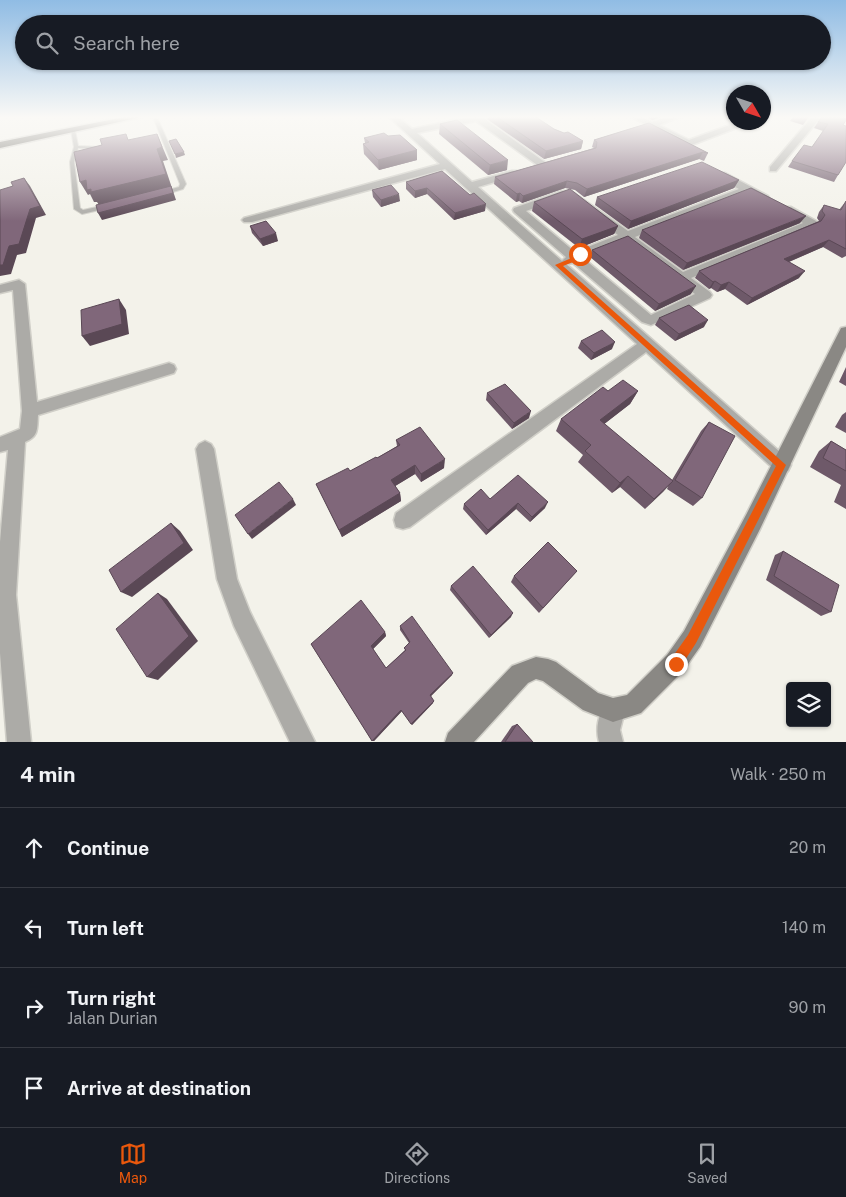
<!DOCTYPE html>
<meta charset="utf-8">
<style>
body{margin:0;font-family:"Public Sans",sans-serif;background:#20242c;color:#f1f3f6}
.controls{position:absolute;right:15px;bottom:15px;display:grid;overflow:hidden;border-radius:5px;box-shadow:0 1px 4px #0004}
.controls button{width:45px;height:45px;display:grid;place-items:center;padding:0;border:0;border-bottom:1px solid #363941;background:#171b24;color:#f1f3f6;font:25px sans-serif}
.compass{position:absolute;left:726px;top:85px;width:45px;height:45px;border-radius:50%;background:#171b24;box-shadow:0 1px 4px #0004;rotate:129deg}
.stop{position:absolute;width:15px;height:15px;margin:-11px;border:4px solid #ea580c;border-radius:50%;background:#fff}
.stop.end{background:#ea580c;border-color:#fff;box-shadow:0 1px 5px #0008}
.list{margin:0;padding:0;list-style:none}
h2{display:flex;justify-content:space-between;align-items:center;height:65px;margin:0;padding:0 20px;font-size:21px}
h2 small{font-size:16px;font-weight:400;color:#9ea1a6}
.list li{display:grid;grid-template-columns:32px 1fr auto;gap:15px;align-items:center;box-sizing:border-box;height:80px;padding:0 20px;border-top:1px solid #363941}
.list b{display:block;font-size:19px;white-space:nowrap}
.list p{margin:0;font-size:16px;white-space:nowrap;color:#9ea1a6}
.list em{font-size:16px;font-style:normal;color:#9ea1a6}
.icon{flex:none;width:28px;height:28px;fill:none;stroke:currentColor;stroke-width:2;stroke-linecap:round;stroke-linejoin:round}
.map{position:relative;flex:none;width:846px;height:742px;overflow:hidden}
.search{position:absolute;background:#171b24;box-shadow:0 1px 4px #0004;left:15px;right:15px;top:15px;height:55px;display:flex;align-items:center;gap:12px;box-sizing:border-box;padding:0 18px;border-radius:28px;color:#9ea1a6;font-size:19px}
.sheet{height:385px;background:#171b24}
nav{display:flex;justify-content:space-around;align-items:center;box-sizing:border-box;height:70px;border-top:1px solid #363941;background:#171b24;font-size:14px;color:#9ea1a6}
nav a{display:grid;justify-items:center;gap:2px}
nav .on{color:#ea580c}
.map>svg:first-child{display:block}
</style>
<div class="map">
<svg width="846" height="742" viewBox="0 0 846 742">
<rect width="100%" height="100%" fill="#f3f2ea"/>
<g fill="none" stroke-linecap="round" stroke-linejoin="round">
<defs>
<g id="lane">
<polygon points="153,117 157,117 186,184 183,189 163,195 160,193 161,192 179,187 180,184"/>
<polygon points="73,129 75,130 78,146 100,147 102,148 100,149 78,148 74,162 80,208 83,210 106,205 108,206 108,208 82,214 74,209 70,162 74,147 71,130"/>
</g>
<g id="street">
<path d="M389 117H398L412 129 469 117H482L546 163V167H540L476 121 417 133 472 182 512 171H518V175L478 187 562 261 566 257 514 212 513 210 514 208 562 191H571L628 231 739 189 717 177V173H725L768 196 769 198 764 201 747 193 635 237 683 272 803 223 783 211 782 209 783 207H791L816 221 818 223 816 225 691 278 710 292 712 295 710 298 651 325 642 322 573 263 566 264 788 459 791 465 788 471 782 473 776 471 646 352 410 527 403 529 396 527 394 520 396 513 637 344 445 169 252 222H244L242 220 244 218 440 164ZM567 196H568L618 235 575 252 526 211ZM625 241 695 294 651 315 583 258Z"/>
<polygon points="631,117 642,117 652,122 667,117 680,117 659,125 689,140 738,122 752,122 689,146"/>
<polygon points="812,117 821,117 776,171 770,171 770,167"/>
<path d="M19 280 25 284 37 402 169 363 174 365 176 369 174 373 38 415C37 429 39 436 25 442L16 595 31 742H7L0 653V542L8 450 0 452V437L20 429 22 411 13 290 0 293V285Z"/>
<polygon points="205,441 211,444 214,449 237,579 250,612 315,742 290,742 234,626 217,579 196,449 199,444"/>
<path d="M613 698 621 702 625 710 620 730 623 742H599C595 727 599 716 605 702Z"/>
</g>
<polygon id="secondary" points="846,327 846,347 760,529 700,647 683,671 641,713 613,722 583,710 543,681 536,679 528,683 474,742 445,742 448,733 512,666 536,657 548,659 556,662 598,693 613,698 627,695 667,655 684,631 746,515 839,332 841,328"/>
<polygon id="highway" points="124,117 142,117 0,148 0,142"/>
</defs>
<!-- lane casing -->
<use href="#lane" stroke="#d0cfc8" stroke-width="2"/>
<!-- street casing -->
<use href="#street" stroke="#d0cfc8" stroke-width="3"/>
<!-- secondary casing -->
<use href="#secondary" stroke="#d0cfc8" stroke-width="3"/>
<!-- highway casing -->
<use href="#highway" stroke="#d0cfc8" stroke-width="3"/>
<!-- lane -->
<use href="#lane" fill="#acaba7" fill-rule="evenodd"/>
<!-- street -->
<use href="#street" fill="#acaba7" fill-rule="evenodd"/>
<!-- secondary -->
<use href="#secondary" fill="#8a8884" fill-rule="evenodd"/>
<!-- highway -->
<use href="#highway" fill="#5e5b55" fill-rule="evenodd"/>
</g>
<!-- wall -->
<g fill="#6e5969">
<polygon points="488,117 519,117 554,129 583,141 581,149 544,159 487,119"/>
<polygon points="647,117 662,117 652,120"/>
<polygon points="793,117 809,117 803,125 790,121"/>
<polygon points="818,122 843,125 838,175 834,182 788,167 792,161 812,147 823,131 814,128"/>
<polygon points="649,123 708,153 704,161 699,159 584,197 575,190 565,188 522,203 519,201 516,202 494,184 495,177 594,148 592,147 594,140"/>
<polygon points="440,124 507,170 488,175 439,134"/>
<polygon points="388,136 417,150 417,160 379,170 364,154 363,144 365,143 364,138"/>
<polygon points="442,171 485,211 454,220 427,194 415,198 406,189 406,182"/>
<polygon points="739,180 734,188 628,229 595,205 597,197"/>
<polygon points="372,190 400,201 381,207 373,197"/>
<polygon points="846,201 846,256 842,258 823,247 789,262 799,278 747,305 725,289 717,292 711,288 709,289 695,278 699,271 819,221 817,218 819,212 824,205 839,210"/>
<polygon points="534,202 618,226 614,234 579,248 532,211"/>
<polygon points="800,223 683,270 639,238 642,230"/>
<polygon points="250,226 278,241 263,246 252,233"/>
<polygon points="592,250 691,294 655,311 590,257"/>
<polygon points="659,318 704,327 675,341 655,325"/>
<polygon points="581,341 612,349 591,360 578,348"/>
<polygon points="846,367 846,386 839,382"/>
<polygon points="608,391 638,391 630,404 604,424 672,480 701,431 709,422 702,498 693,506 667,489 669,484 645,509 620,487 612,493 578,462 583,455 556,431 561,419"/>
<polygon points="487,393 529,418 512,429 486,400"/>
<polygon points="846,412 846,433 835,427 842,415"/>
<polygon points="396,440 444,468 421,482 415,474 395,486 400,493 401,501 342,537 316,484 350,471 377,458 397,446"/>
<polygon points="831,441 846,450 846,509 834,502 841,485 810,467 819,451"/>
<polygon points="490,499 545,508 530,522 516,509 486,535 463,509 464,504"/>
<polygon points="783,551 831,612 821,616 766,580 775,555"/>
<polygon points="577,571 539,613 511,582 514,576"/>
<polygon points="451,586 511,617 489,638 450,590"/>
<polygon points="400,626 452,675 431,696 433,703 412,725 402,711 374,741 372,741 311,644 385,632 386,636 373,649 386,668 405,650 404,648 409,643 400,630"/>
<polygon points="517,724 533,742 501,742 512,726"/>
</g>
<!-- shaded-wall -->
<g fill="#5a4855">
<polygon points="653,117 662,117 652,120"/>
<polygon points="157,134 168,160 163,161 176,200 102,220 98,213 99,205 97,202 94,202 90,194 88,195 80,182 157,149"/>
<polygon points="583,141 581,149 544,159 546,151"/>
<polygon points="417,150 417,160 379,170 378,160"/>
<polygon points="184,152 185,155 176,158 175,154"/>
<polygon points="703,152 699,159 584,197 587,189"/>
<polygon points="508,160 507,170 488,175 490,165"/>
<polygon points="24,178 30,186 46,215 36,218 26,253 17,255 11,274 0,276 0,265 9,246"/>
<polygon points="739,180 734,188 628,229 631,221"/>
<polygon points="567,181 565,188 522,203 523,196"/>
<polygon points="427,188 427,194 415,198 415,191"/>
<polygon points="520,193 519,201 516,202 517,194"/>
<polygon points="399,194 400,201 381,207 381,200"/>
<polygon points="486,204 485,211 454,220 455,213"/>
<polygon points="806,216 800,223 683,270 687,263"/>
<polygon points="618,226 614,234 579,248 582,239"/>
<polygon points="276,233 278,241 263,246 260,239"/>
<polygon points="829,240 823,247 779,266 784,259"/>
<polygon points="805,271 799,278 747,305 752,298"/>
<polygon points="715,281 711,288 709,289 713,282"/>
<polygon points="729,282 725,289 717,292 721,285"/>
<polygon points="696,286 691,294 655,311 659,304"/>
<polygon points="119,299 126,310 129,334 90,346 82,336"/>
<polygon points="708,320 704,327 675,341 679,334"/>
<polygon points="615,342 612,349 591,360 594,353"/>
<polygon points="638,391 630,404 594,432 600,420"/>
<polygon points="531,411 529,418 512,429 514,423"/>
<polygon points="445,459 444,468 421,482 421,474"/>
<polygon points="415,465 415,474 392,488 391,480"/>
<polygon points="628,476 620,487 612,493 620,483"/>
<polygon points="673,481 663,492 645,509 654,499"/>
<polygon points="400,493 401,501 342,537 339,530"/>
<polygon points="293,499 296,505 252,539 248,534"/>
<polygon points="548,502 545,508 530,522 532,517"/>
<polygon points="518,503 516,509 486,535 488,530"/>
<polygon points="171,523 180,531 193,550 132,597 121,592"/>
<polygon points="158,593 167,599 198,641 158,680 147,677"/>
<polygon points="513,613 511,617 489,638 491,635"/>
<polygon points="385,632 386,636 372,650 371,646"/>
<polygon points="453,673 452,675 430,697 430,695"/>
<polygon points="434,701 433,703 412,725 411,724"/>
<polygon points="401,710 402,711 374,741 372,741"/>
</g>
<!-- building -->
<g fill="#80677a" stroke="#5a4855">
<polygon points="497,117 536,117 554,129 564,133 568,132 583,141 546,151"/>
<polygon points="822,117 846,118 846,120 843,125 846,126 846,162 838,175 792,161 804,145 812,147 828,124 818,122"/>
<polygon points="457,120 508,160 490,165 440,124"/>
<polygon points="649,123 708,153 703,152 587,189 577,183 567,181 523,196 520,193 517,194 495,177 596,148 597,142 594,140"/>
<polygon points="384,133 388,136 400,135 417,150 378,160 363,144 369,142 364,138"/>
<polygon points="126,134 128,140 157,134 162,147 157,149 166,174 91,192 91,189 87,190 86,180 80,182 74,152 102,145 100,139"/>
<polygon points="176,139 184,152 175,154 169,141"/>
<polygon points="702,162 739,180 631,221 597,197"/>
<polygon points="442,171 470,195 474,193 486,204 455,213 427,188 415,191 406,182"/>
<polygon points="24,178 40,206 30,209 19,244 9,246 3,265 0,265 0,190 13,186 11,182"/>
<polygon points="391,185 399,194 381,200 372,190"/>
<polygon points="171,186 173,193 98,213 96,205"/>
<polygon points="751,188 806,216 687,263 642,230"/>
<polygon points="570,189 618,226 582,239 534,202"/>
<polygon points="846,201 846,249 829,240 784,259 805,271 752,298 729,282 721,285 715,281 713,282 699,271 821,221 825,215 822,211 824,205 841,210"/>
<polygon points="266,221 276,233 260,239 250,226"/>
<polygon points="628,236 696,286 659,304 592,250"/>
<polygon points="119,299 122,324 82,336 81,310"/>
<polygon points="689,305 708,320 679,334 659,318"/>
<polygon points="602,330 615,342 594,353 581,341"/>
<polygon points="623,380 638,391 600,420 673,481 654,499 628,476 620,483 585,451 591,445 561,419 603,387 608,391"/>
<polygon points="505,384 531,411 514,423 487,393"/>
<polygon points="709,422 735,436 702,498 675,480"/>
<polygon points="420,427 445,459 421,474 415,465 391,480 400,493 339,530 316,484 348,468 350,471 376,457 377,458 400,445 396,440"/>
<polygon points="831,441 846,450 846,471 823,458"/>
<polygon points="518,475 548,502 532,517 518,503 488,530 464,504 481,489 490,499"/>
<polygon points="279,482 293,499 248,534 235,515"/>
<polygon points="171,523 184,543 121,592 109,570"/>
<polygon points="548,542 577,571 543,608 514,576"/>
<polygon points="783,551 839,585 831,612 774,576"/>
<polygon points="473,566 513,613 491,635 451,586"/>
<polygon points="158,593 189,636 147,677 116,629"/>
<polygon points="361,600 385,632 371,646 386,668 406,650 404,648 410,642 400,626 412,616 453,673 430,695 434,701 411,724 401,710 372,741 311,644"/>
<polygon points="517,724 533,742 505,742"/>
</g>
<!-- sky -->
<linearGradient id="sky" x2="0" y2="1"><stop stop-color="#90bce4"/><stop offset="0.53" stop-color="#faf9f6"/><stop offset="1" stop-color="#faf9f6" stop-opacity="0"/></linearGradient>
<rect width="846" height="221" fill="url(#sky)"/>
<!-- route -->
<polygon fill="#ea580c" points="578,252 583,254 578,260 563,266 786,465 696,643 680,668 676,670 671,668 669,664 671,659 688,635 776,466 555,265 574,257"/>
</svg>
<div class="controls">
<button><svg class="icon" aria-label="layers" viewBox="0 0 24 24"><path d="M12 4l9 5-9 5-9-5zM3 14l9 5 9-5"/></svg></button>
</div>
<svg class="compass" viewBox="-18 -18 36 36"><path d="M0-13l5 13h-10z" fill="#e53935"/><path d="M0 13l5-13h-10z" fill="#9ea1a6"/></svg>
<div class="stop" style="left:580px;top:254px"></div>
<div class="stop end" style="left:676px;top:664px"></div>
<div class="search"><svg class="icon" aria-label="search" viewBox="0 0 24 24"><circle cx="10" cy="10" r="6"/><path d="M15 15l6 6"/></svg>Search here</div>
</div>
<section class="sheet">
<h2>4 min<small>Walk · 250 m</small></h2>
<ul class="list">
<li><svg class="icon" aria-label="ahead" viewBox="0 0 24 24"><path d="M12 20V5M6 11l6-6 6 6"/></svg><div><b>Continue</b></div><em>20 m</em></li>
<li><svg class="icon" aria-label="left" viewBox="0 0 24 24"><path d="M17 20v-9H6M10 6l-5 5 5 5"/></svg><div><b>Turn left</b></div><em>140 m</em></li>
<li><svg class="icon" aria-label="right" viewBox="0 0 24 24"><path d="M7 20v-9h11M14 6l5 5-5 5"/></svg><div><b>Turn right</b><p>Jalan Durian</p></div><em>90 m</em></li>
<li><svg class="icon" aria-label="arrive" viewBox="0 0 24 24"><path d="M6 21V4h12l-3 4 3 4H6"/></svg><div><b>Arrive at destination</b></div></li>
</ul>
</section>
<nav>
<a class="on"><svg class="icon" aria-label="map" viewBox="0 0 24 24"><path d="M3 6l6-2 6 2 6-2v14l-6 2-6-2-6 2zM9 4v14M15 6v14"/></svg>Map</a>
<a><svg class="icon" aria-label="directions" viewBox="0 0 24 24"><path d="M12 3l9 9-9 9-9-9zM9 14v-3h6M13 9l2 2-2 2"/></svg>Directions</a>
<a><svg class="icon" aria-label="saved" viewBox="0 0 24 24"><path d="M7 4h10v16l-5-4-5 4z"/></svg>Saved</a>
</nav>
